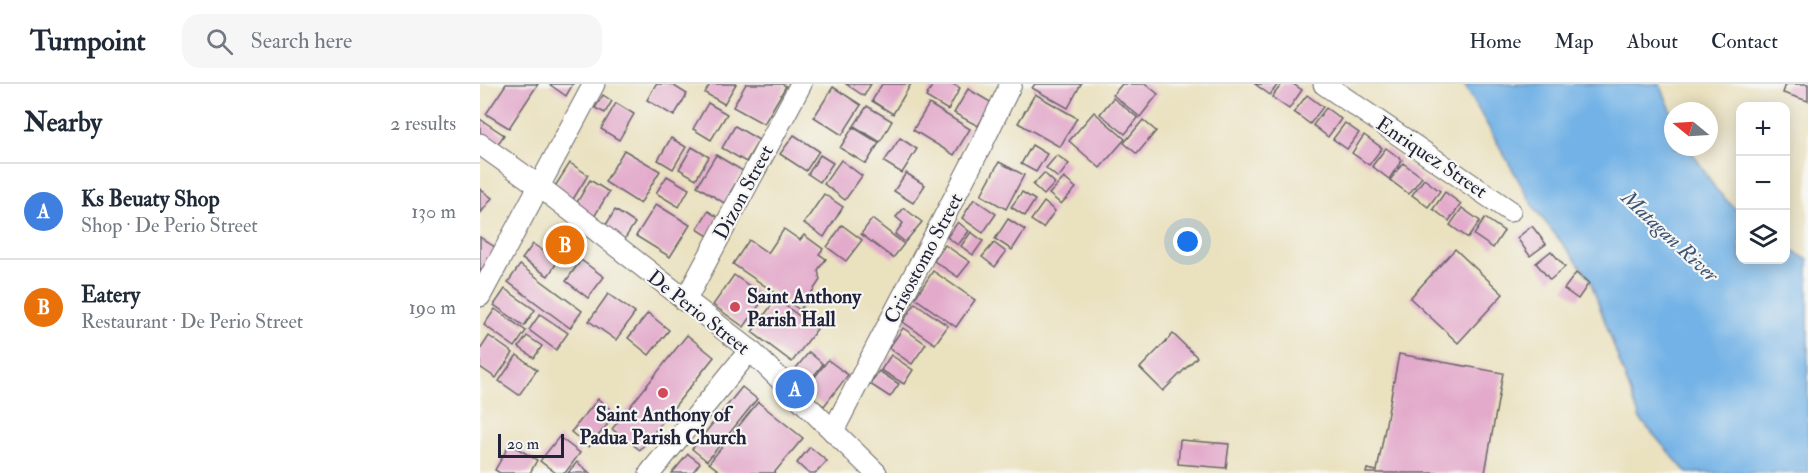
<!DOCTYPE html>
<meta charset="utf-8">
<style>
body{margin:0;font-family:"IM FELL Double Pica",serif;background:#f6f6f7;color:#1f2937}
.controls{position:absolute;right:18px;top:18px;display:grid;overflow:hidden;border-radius:12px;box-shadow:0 3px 15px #0003}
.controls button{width:54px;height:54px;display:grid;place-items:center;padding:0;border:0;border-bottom:2px solid #e0e1e3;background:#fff;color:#1f2937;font:30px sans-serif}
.compass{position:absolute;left:1184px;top:18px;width:54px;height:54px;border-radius:50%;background:#fff;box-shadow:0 3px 15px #0003;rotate:288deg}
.scale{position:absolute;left:18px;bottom:15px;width:66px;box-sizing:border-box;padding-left:6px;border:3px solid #22223b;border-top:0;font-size:16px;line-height:21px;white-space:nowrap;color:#22223b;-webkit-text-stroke:4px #f6f6f2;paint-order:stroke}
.you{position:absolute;left:708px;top:158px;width:21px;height:21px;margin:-15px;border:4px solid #fff;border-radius:50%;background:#1a73e8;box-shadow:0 0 0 9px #1a73e833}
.badge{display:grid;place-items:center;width:39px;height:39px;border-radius:50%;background:#d1495b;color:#fff;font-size:20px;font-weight:700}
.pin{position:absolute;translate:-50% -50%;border:3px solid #fff;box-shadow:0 2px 6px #0006}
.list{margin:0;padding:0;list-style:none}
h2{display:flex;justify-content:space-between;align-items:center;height:78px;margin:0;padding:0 24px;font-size:26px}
h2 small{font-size:20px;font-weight:400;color:#747a83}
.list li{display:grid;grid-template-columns:39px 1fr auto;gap:18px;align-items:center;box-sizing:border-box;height:96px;padding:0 24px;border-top:2px solid #e0e1e3}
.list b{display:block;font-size:22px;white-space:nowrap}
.list p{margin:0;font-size:20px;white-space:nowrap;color:#747a83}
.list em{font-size:20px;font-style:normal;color:#747a83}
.icon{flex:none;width:33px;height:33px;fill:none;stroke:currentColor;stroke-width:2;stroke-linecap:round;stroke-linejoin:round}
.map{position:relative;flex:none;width:1328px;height:389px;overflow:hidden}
header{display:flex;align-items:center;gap:36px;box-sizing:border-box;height:84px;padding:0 30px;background:#fff;border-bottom:2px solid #e0e1e3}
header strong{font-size:28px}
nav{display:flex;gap:33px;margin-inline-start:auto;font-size:21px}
.search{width:420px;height:54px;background:#f6f6f7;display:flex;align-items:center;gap:15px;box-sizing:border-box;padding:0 21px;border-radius:18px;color:#747a83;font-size:22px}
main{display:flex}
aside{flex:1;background:#fff}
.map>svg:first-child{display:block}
</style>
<header>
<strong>Turnpoint</strong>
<div class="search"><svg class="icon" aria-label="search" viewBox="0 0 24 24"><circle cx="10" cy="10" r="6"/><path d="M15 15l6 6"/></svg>Search here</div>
<nav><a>Home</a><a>Map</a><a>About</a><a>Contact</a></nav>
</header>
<main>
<aside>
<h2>Nearby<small>2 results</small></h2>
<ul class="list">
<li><span class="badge" style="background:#3f7fe0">A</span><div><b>Ks Beuaty Shop</b><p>Shop · De Perio Street</p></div><em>130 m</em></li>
<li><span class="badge" style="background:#e8710a">B</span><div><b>Eatery</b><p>Restaurant · De Perio Street</p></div><em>190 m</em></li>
</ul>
</aside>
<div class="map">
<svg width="1328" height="389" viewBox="0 0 1328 389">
<rect width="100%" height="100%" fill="#f6f6f2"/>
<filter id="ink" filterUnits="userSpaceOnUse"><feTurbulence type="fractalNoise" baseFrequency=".0167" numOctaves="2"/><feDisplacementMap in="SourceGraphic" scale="12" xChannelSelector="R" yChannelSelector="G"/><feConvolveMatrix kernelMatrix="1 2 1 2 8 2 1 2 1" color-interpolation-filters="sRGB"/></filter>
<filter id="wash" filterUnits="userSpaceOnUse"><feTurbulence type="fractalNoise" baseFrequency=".008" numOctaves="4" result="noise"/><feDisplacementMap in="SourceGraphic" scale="24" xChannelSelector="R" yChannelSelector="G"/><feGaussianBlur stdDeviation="1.35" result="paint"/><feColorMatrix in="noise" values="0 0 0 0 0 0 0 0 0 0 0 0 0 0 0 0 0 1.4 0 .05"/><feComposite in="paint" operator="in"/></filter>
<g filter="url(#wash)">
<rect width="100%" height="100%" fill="#eae1bf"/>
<!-- water -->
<polygon fill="#73b2e6" stroke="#4a6a90" stroke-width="1.5" points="984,0 1180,0 1193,31 1193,63 1209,63 1235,104 1260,130 1260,176 1306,176 1306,163 1328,176 1328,389 1207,389 1160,335 1109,193 1055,125"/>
<g id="blocks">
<!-- building -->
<g fill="#e3aacb">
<polygon points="26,0 58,0 29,44 6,30"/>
<polygon points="69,0 93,0 86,12"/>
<polygon points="176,0 191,0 207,10 194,32 167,16"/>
<polygon points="230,0 256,0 244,20 225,9"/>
<polygon points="266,0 302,0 306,2 284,40 253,23"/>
<polygon points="366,0 391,0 384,12"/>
<polygon points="402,0 431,0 413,30 392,17"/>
<polygon points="453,0 473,0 480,4 468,26 446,13"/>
<polygon points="555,0 601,0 588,24 552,4"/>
<polygon points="642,0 666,0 678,10 660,33 633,11"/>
<polygon points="775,0 798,0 790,11"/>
<polygon points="802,0 813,0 822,6 809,25 792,13"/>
<polygon points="1306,0 1328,0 1328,17 1303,9"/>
<polygon points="353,3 381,21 362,51 334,33"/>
<polygon points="488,5 512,19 498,42 474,29"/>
<polygon points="555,10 597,34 580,63 538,39"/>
<polygon points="123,11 132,17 125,29 115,24"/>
<polygon points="827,11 843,23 830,40 814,28"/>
<polygon points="633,14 658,34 645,50 620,30"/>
<polygon points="136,19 154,30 139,56 121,45"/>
<polygon points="228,19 247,30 231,56 213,45"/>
<polygon points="449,20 490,45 474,71 433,46"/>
<polygon points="387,22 412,37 400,58 374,42"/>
<polygon points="846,24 861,35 848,53 833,41"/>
<polygon points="614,28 645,55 620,84 589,57"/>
<polygon points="0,35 24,51 14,66 0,57"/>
<polygon points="663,36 676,47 657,70 644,59"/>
<polygon points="865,39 879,49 867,65 853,55"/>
<polygon points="255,42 279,56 266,78 242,64"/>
<polygon points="373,43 399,59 386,80 360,64"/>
<polygon points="314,51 339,67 326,87 300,70"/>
<polygon points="884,51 902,64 889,81 872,69"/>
<polygon points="191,54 206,63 193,85 178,76"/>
<polygon points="420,54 437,65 422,89 404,78"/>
<polygon points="552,61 567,70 556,88 541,80"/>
<polygon points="212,63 229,73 216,95 199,85"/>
<polygon points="906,64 922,76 909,95 892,82"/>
<polygon points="144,66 180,87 160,120 125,98"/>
<polygon points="236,71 263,87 244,119 217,102"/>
<polygon points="340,71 353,79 340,98 328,90"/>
<polygon points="577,71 589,80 578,94 566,84"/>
<polygon points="361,76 382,92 365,116 344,100"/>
<polygon points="519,78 544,91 526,125 501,111"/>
<polygon points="90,79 108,91 89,122 70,110"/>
<polygon points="923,79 942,93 929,110 910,96"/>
<polygon points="426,89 445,101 433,119 414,107"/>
<polygon points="564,89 575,99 564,111 553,101"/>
<polygon points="187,92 209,105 199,123 176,109"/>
<polygon points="584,94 596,104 581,120 569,110"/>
<polygon points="944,95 960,107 948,123 932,111"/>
<polygon points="110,96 129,108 111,138 92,127"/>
<polygon points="0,105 12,114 0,130"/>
<polygon points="542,108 555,116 545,132 531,123"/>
<polygon points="965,108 981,120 969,137 953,125"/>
<polygon points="344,110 363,123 344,153 324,139"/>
<polygon points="494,115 516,130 503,149 482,134"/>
<polygon points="564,118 575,127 563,144 551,136"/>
<polygon points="176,120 210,141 190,173 156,152"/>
<polygon points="424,124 442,138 425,158 415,150 423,139 416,133"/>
<polygon points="982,124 1000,137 988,154 970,141"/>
<polygon points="135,126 155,139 140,162 121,149"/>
<polygon points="228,127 239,134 228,152 217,145"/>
<polygon points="1005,134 1024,147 1013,164 994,151"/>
<polygon points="392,135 424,160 413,174 381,150"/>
<polygon points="528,135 545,146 532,166 515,155"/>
<polygon points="478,138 489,147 478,161 467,153"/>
<polygon points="362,141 382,156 366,177 347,163"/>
<polygon points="1052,142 1066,160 1050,172 1037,154"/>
<polygon points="304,145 320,156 324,151 343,165 339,170 346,175 338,186 340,196 320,226 253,180 269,156 288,169"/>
<polygon points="491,148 503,157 493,171 481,162"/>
<polygon points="0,153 16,164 0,188"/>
<polygon points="79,154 91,163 82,176 70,167"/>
<polygon points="514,159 526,168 515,183 502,173"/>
<polygon points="53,160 78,177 68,192 42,175"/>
<polygon points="465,161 490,178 478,193 454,177"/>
<polygon points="975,165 1023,210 978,259 930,214"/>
<polygon points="1071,167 1085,183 1070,196 1056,179"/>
<polygon points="101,176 124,193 108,214 86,197"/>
<polygon points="40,181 102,227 90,244 28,198"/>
<polygon points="453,187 495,216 476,243 435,214"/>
<polygon points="1096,189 1109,199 1098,215 1084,205"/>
<polygon points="254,191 285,213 264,243 233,221"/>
<polygon points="25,205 55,226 44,242 14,221"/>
<polygon points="128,210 155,229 136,256 109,237"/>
<polygon points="296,215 337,245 312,278 272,248"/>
<polygon points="435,219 468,242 455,260 423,238"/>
<polygon points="15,225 46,247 35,263 4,241"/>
<polygon points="168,229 189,246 169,271 148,254"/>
<polygon points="60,230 88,249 76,266 49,246"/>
<polygon points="423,244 446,260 432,280 409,264"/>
<polygon points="693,250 717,273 683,307 660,284"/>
<polygon points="207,251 234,273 160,366 132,345"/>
<polygon points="9,252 33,269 16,294 0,283 0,266"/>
<polygon points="47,252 62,262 54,274 39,263"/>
<polygon points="329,268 343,280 319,311 304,299"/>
<polygon points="919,270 1023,289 1005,389 886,389 887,385 897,387"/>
<polygon points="37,271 57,286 39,311 19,297"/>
<polygon points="411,271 433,286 424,300 401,286"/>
<polygon points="348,276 368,291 344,322 324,307"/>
<polygon points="399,287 419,300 410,313 390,300"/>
<polygon points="262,303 277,315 227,377 212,365"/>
<polygon points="118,315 136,330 109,363 91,348"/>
<polygon points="278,318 323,354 294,389 242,389 229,379"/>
<polygon points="79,353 100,369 85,389 76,389 60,377"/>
<polygon points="700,356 749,360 746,384 698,380"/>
<polygon points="30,360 57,376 50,389 20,389 15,386"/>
<polygon points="330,363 347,377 336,389 328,389 317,379"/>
<polygon points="208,370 220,379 212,389 192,389"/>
<polygon points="97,378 110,389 88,389"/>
</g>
</g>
</g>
<g filter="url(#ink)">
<use href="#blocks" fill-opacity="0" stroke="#686569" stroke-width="1.5"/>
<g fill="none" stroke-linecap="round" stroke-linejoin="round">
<defs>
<g id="minor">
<polyline points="844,0 1030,127"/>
<polyline points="0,60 59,102 270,266 396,389"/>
<polyline points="0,212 114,0"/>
<polyline points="205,217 321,0"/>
<polyline points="353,347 501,62 531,0"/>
<polyline points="170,389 270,266"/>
</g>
</defs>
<!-- minor casing -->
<use href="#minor" stroke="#686569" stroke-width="23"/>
<!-- minor -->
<use href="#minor" stroke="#fff" stroke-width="21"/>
</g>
</g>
<!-- markers -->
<g fill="#d1495b" stroke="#f6f6f2" stroke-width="2">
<circle cx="255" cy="223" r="6"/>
<circle cx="183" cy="309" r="6"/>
</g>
<g text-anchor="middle" stroke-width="4.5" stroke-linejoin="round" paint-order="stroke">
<!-- street labels -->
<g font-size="20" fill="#22223b" stroke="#f6f6f2">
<text transform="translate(952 73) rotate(34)" y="7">Enriquez Street</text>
<text transform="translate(263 108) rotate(-62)" y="7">Dizon Street</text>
<text transform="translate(443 174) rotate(-62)" y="7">Crisostomo Street</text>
<text transform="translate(219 228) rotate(38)" y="7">De Perio Street</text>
</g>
<!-- poi labels -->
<g font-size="20" font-weight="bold" fill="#22223b" stroke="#f6f6f2" text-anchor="start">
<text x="267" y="219">Saint Anthony<tspan x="267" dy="23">Parish Hall</tspan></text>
<text x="183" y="337" text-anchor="middle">Saint Anthony of<tspan x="183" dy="23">Padua Parish Church</tspan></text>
</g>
<!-- water labels -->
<g font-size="21" font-style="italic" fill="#3e5477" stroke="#f6f6f2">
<text transform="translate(1190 152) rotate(43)" y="7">Matagan River</text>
</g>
</g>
</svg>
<div class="controls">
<button>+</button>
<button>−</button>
<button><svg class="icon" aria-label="layers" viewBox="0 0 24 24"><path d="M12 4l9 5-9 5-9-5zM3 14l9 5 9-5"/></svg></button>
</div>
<svg class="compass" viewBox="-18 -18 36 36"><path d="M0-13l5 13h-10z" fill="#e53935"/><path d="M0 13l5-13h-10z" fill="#747a83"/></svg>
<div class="scale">20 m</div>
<div class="you"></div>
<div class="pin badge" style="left:315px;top:305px;background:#3f7fe0">A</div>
<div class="pin badge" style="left:85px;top:161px;background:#e8710a">B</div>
</div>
</main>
